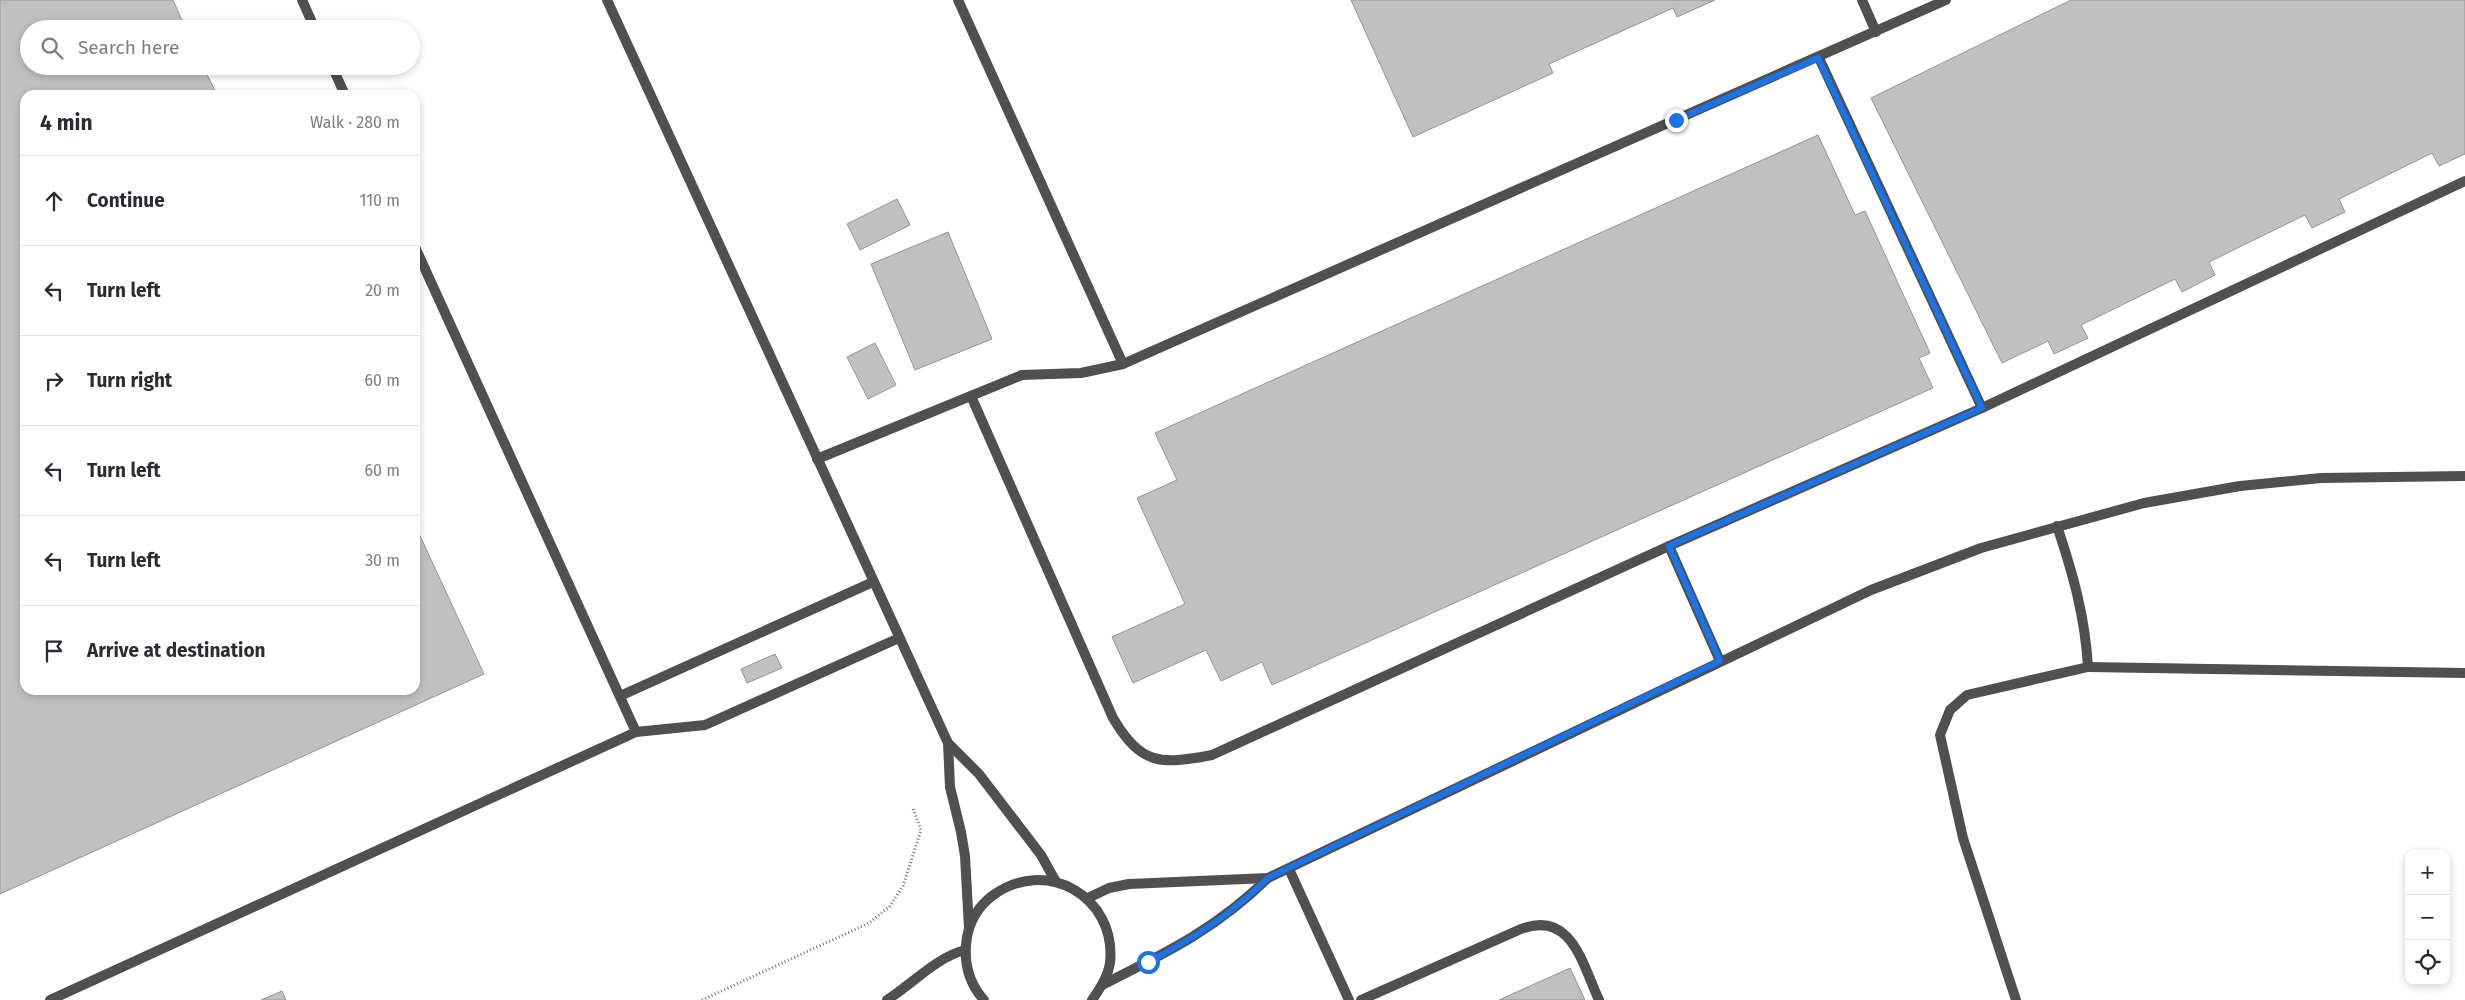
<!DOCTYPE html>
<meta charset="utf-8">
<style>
body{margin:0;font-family:"Fira Sans",sans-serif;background:#f2f2f3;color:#2b2b33}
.controls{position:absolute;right:15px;bottom:15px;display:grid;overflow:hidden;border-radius:10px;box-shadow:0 2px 8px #0003}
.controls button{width:45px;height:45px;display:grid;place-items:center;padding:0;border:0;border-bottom:1px solid #e1e1e2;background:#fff;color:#2b2b33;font:25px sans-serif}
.stop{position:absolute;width:15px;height:15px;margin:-11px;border:4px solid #1a73e8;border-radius:50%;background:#fff}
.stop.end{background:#1a73e8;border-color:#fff;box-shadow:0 1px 5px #0008}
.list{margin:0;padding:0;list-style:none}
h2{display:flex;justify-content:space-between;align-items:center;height:65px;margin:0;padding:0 20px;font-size:21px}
h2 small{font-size:16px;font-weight:400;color:#7c7c81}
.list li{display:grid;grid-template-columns:32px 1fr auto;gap:15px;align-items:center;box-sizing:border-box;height:90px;padding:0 20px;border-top:1px solid #e1e1e2}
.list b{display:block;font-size:19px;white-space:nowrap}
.list em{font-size:16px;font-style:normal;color:#7c7c81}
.icon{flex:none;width:28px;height:28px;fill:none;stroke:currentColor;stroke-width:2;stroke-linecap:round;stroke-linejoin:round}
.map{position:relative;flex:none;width:2465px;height:1000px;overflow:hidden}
.search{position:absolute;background:#fff;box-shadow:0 2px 8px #0003;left:20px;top:20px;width:400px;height:55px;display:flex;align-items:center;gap:12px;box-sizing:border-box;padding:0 18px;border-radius:28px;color:#7c7c81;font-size:19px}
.panel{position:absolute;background:#fff;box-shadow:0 2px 8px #0003;left:20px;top:90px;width:400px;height:605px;border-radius:15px}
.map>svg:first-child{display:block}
</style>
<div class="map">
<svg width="2465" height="1000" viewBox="0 0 2465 1000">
<rect width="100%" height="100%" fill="#fff"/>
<!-- building -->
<g fill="#c0c0c0" stroke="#949494">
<polygon points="0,0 173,0 186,29 29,29 29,66 203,66 217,95 25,95 25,690 415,690 415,525 484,674 0,894"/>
<polygon points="1351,0 1715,0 1677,17 1673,8 1549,64 1553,73 1413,137"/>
<polygon points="2071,0 2465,0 2465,154 2439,166 2432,153 2339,199 2345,212 2312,228 2305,215 2209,262 2215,275 2182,292 2175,279 2081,325 2088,338 2054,354 2048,341 2002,363 1871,98"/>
<polygon points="1818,135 1855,215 1865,211 1930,353 1919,358 1933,388 1272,685 1262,662 1221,681 1206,650 1133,683 1112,637 1185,604 1137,498 1177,480 1155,433"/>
<polygon points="897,199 910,225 860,250 847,224"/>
<polygon points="948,232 992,339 915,370 871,264"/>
<polygon points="875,343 896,385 868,399 847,357"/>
<polygon points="775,654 782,668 747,683 741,669"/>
<polygon points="1570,968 1585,1000 1499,1000"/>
<polygon points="282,991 286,1000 261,1000"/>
</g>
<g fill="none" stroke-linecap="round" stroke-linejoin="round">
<!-- path -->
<polyline stroke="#727272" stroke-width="3" stroke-dasharray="1 2.5" stroke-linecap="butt" points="702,1000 869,923 890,906 903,886 921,830 913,809"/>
<!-- service -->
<g stroke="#505050" stroke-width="10">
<polyline points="302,0 315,29"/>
<polyline points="958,0 1123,364"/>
<polyline points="1862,0 1876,32"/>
<polyline points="1819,58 1982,408"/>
<polyline points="332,66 345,95"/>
<path d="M971 396 1113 718C1141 765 1160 765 1212 755L1669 546 1982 408 2465 181"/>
<polyline points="817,459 1022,375 1081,373 1123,364 1946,0"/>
<polyline points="1669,546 1720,661"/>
<polyline points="2088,667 2465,673"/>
<polyline points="620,696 873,582"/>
<polyline points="636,732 705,725 899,638"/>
<polyline points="1289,869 1349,1000"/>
<polyline points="50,1000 636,732 415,247"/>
<path d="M1361 1000 1521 929C1572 910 1582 964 1599 1000"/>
<path d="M2016 1000 1963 838 1940 735 1950 710 1967 695 2088 667C2085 616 2073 574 2057 526"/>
</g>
<!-- minor -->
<g stroke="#505050" stroke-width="10">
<polyline points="607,0 948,743 979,774 1041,855 1056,882"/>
<polyline points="948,743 950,787 961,832 965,856 969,928"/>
<polyline points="1088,898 1109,888 1129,884 1268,878 1871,590 1981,548 2144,503 2240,486 2321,478 2465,476"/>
<path d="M1102 985C1166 953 1216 929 1268 878"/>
<path d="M887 1000C912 984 937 957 965 950"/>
<path d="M984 1000C968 982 963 961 967 937 970 921 979 906 992 896 1045 856 1117 896 1110 963 1108 976 1100 989 1092 1000"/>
</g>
</g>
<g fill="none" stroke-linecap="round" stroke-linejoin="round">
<!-- route -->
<path stroke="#1a73e8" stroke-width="6" d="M1148 962C1193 939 1232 914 1268 878L1720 661 1669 546 1982 408 1818 58 1676 120"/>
</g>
</svg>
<div class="controls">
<button>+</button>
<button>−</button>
<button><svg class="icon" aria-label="locate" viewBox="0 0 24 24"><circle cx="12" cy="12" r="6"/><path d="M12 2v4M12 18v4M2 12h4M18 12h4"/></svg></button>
</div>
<div class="stop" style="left:1148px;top:962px"></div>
<div class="stop end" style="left:1676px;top:120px"></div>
<div class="search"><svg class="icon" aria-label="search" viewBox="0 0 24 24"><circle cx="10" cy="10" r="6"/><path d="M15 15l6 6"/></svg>Search here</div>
<section class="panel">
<h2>4 min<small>Walk · 280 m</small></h2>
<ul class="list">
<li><svg class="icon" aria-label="ahead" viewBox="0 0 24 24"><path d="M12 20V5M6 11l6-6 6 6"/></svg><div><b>Continue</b></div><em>110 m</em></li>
<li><svg class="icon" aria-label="left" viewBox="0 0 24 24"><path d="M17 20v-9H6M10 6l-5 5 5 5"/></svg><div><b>Turn left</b></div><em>20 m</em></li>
<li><svg class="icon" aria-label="right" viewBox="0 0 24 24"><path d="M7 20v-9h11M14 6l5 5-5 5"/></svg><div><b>Turn right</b></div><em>60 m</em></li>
<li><svg class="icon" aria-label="left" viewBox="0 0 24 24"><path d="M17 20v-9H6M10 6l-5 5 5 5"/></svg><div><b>Turn left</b></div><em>60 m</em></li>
<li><svg class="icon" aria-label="left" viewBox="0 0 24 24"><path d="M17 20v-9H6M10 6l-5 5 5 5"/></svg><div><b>Turn left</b></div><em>30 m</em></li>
<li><svg class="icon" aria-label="arrive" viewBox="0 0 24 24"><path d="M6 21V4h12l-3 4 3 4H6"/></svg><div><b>Arrive at destination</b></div></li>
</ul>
</section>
</div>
